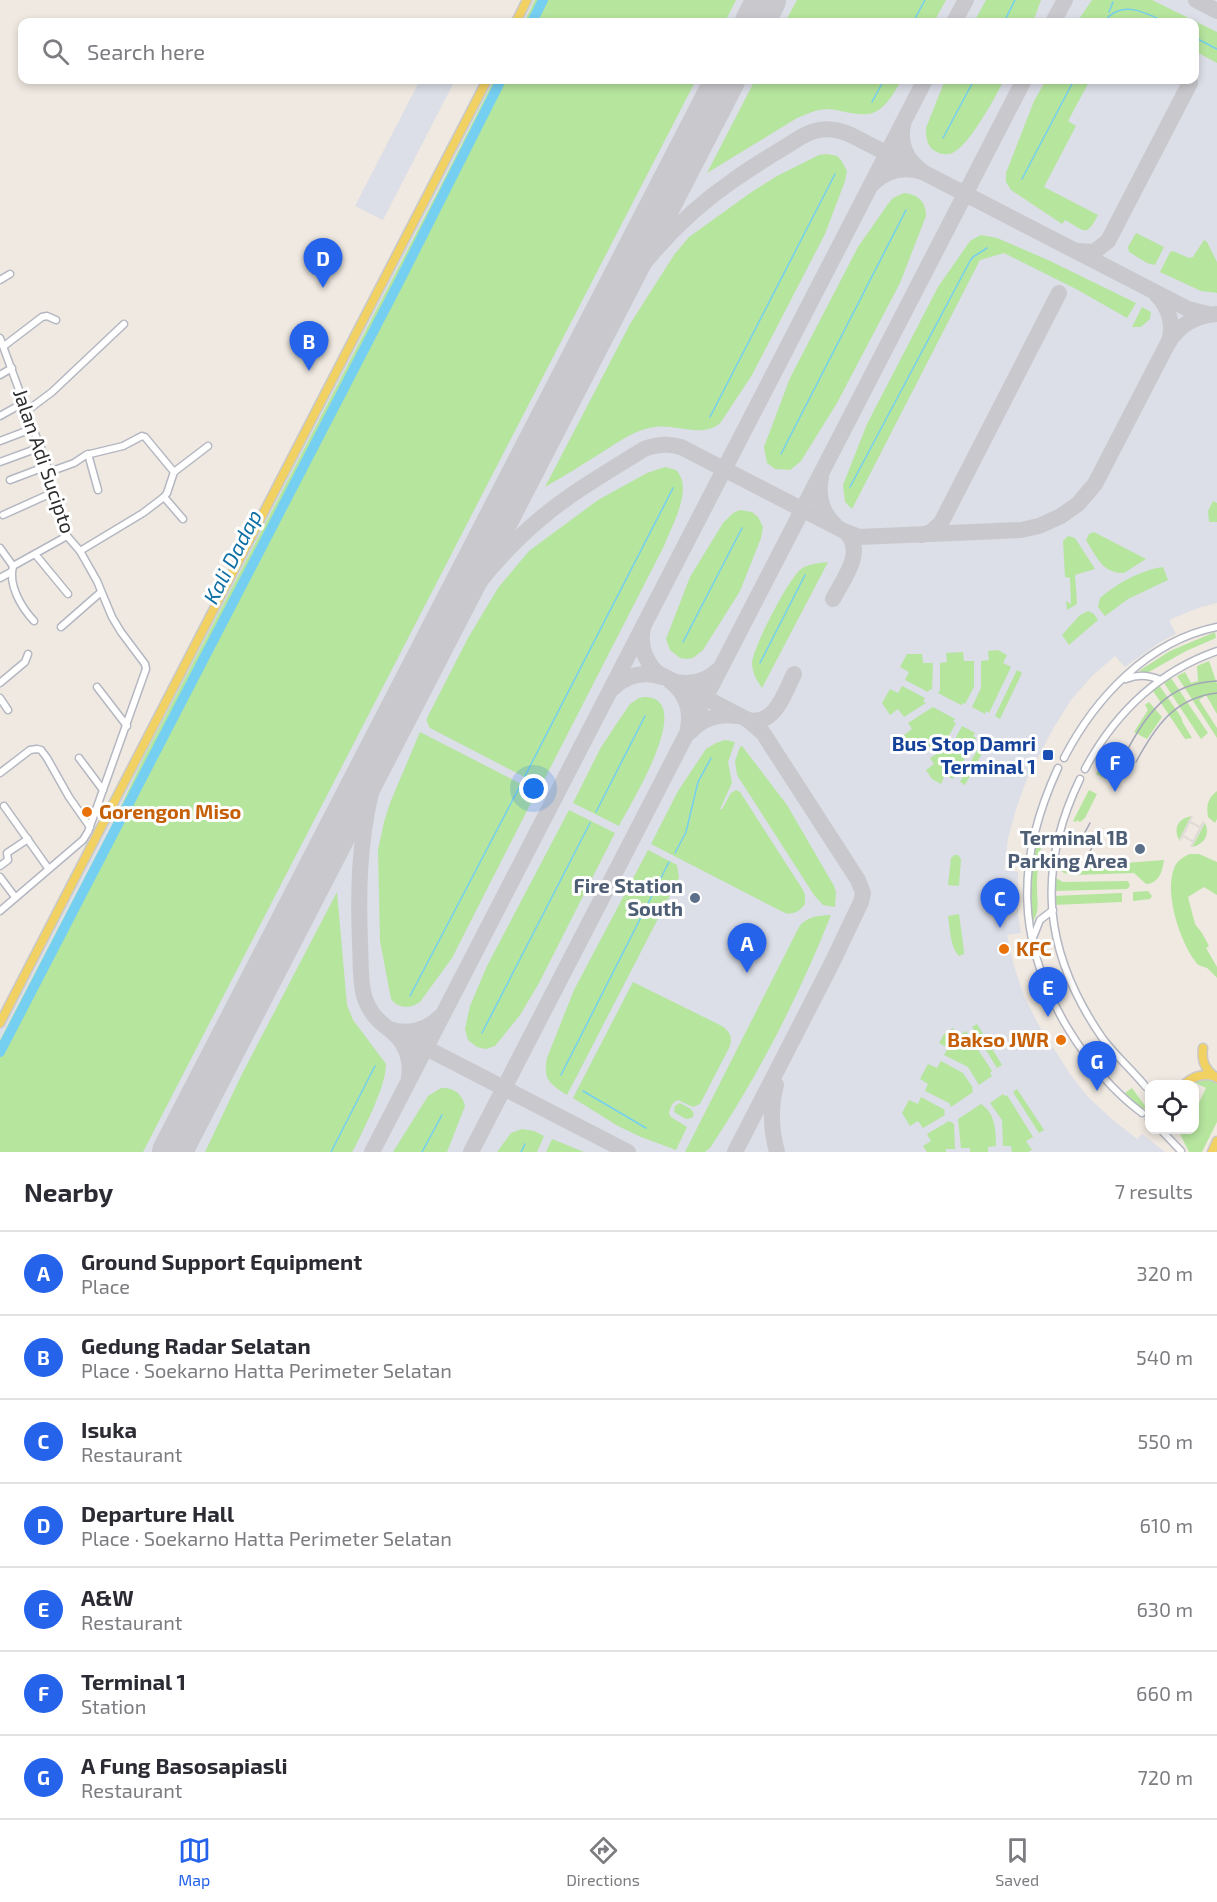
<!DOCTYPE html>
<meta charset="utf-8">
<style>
body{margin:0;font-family:"Exo 2",sans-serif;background:#f7f7f7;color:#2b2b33}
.controls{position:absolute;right:18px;bottom:18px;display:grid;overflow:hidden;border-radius:12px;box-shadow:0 3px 9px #0003}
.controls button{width:54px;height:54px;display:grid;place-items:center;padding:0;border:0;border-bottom:2px solid #e1e1e2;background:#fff;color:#2b2b33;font:30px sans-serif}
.you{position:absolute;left:534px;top:789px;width:21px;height:21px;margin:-15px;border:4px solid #fff;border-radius:50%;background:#1a73e8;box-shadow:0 0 0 9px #1a73e833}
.badge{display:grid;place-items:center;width:39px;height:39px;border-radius:50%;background:#2563eb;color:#fff;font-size:20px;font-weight:700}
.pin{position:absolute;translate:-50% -50px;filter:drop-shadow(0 2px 3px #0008)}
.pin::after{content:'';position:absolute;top:32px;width:21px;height:18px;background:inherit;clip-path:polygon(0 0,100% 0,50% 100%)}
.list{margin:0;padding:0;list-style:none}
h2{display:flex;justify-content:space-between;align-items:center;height:78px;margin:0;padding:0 24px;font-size:26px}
h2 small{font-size:20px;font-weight:400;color:#7c7c81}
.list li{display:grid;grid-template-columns:39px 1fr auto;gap:18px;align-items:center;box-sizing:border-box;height:84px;padding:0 24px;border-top:2px solid #e1e1e2}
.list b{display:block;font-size:22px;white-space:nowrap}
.list p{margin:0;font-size:20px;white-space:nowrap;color:#7c7c81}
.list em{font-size:20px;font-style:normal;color:#7c7c81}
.icon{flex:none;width:33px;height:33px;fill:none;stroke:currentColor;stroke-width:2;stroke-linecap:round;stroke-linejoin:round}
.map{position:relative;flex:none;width:1217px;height:1152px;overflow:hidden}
.search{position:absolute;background:#fff;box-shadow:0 3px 9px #0003;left:18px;right:18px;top:18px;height:66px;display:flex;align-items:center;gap:15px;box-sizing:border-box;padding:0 21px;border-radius:12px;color:#7c7c81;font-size:22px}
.sheet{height:666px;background:#fff}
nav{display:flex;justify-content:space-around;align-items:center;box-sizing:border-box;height:84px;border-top:2px solid #e1e1e2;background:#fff;font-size:16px;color:#7c7c81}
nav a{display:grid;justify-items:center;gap:3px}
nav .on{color:#2563eb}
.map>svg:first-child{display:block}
</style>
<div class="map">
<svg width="1217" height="1152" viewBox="0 0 1217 1152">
<rect width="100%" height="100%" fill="#efe9e1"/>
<!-- airport -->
<g fill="#dcdee8">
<polygon points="530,0 1217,0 1217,603 1198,608 1169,620 1176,634 1160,642 1125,667 1115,656 1092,676 1071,700 1054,727 1027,779 1016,809 1008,839 1004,870 1018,872 1018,914 1021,933 1007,935 1014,966 1024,996 1038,1024 1070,1074 1089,1098 1113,1120 1137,1139 1142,1134 1165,1152 0,1152 0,1029 490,80 1194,80 1194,22 519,22"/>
<polygon points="420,80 455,80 383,220 355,206"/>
</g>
<!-- green -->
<g fill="#b6e59e">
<polygon points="535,0 736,0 725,22 524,22"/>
<polygon points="797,0 946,0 934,22 785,22"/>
<polygon points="986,0 1041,0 1033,22 974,22"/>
<polygon points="1092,0 1152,0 1217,32 1217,63 1195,51 1194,22 1077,22"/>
<polygon points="494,80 696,80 143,1152 0,1152 0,1040 114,821 143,759 437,193"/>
<path d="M755 80H902C895 90 887 107 875 112 862 118 842 110 828 109 817 109 807 114 797 118L707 173Z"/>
<path d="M945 80H1004C996 96 970 144 954 152 949 155 942 155 937 152 927 148 926 138 926 128Z"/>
<path d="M1046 80H1090L1068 121 1076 126 1044 187 1098 215C1086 238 1085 231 1065 220L1062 224 1011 190 1006 182V173L1034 101Z"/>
<path d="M827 154 837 156 841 160 847 171 845 181 825 234 752 375 721 422C704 439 677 424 655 427 635 429 617 443 601 453 582 465 564 476 545 487L630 324 674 255 689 237 753 191 777 176 819 155Z"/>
<path d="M904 193C918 194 926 202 926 216L900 283 837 403 801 461 790 470 775 469 767 463 764 447 790 378 858 247 888 204 893 198Z"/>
<polygon points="1136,233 1164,247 1155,265 1147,263 1129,252 1128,247"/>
<polygon points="981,235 997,238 1048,260 1136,303 1127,318 1076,289 1004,253 980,260 852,509 845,502 843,485 867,424 938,287 970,241"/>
<polygon points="1204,240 1207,242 1217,262 1217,293 1201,291 1160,272 1170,252 1173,251 1189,258 1193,257"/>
<polygon points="1142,307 1151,312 1150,319 1141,327 1132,327"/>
<path d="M665 467 676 470C694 488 672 525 664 546L543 782 536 783 430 728 427 722V718L468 638 498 588 529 551 598 500 647 473Z"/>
<polygon points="1213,501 1217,503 1217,522 1209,522 1208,511"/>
<polygon points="740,510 752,512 758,517 763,527 761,538 740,591 703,650 693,658 686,659 680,658 670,650 666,639 690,577 723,523 733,513"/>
<path d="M1094 532 1146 559 1124 573C1103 574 1096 556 1086 540L1089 534Z"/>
<polygon points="1068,536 1075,538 1095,569 1075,575 1077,604 1067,610 1066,601 1071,604 1070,578 1065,577 1063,541"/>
<path d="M828 562 762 688C757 681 752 672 752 663 753 647 789 578 801 569 808 564 819 563 828 562Z"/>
<path d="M1163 567 1168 580 1128 599 1105 616 1098 607 1100 598C1116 584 1141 570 1163 567Z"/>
<polygon points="1088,611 1094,614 1098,620 1069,645 1062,635 1080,615"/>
<polygon points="1215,632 1216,638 1186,651 1147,673 1139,671 1170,651"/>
<polygon points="998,650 1007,655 1003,663 1011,667 989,713 986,711 985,714 972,707 981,688 981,661 989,660 988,651"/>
<polygon points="963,652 964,661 974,661 974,687 965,704 963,703 961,705 938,693 940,690 940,663 947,662 946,653"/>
<polygon points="907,654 922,654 923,663 933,663 932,690 930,689 928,692 905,680 909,672 900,667"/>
<polygon points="1209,661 1217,684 1217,714 1206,695 1199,700 1217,728 1217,738 1177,676 1185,672 1191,683 1198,681 1197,666"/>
<polygon points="1017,670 1022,673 1000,719 995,716"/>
<polygon points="1171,678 1208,733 1201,739 1164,683"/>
<polygon points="1159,685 1181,717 1183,723 1192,738 1185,739 1153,691"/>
<polygon points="902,686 925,698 923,701 926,703 904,717 898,709 890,715 882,703 890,689 898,693"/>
<path d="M644 697C698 697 629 806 619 826L573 803 600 749 615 726 630 704 639 698Z"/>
<polygon points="1149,702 1162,717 1147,739 1134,732 1148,710 1145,705"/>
<polygon points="933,707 955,719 953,722 956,723 947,739 926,752 921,744 913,749 904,735 912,729 908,723"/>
<polygon points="962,726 975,733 973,736 976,738 953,779 945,775 941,784 932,779 926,770 934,764 930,758 952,745"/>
<path d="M420 732 533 790 535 795 452 958 420 1002C410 1009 399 1009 391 999L380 941 378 850 384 822 390 803Z"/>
<path d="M725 740 735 742 728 762 732 783 720 809H722L731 793 736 790 740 792 803 890 805 895V904C800 911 794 915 785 913L651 844 678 791 706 749 716 743Z"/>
<polygon points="982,741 987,744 965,785 960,782"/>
<polygon points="1113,744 1121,751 1106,779 1096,774"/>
<polygon points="742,746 787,805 834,886 836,892 835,907 823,905 814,895 737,775 735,761 740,747"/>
<polygon points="1089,790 1097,794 1085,818 1080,822 1077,820 1076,822 1073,821"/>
<path d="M1217 791V819L1215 823 1208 817C1206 805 1208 798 1217 791Z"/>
<polygon points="569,810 615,833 539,983 520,1015 495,1046 486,1049 477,1047 468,1040 465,1029 470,1006 487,966"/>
<path d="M1191 816 1179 840C1173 828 1178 819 1191 816Z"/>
<path d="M1205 823C1210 834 1205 844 1192 847Z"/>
<path d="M1036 838 1043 841C1038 856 1037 873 1037 889 1037 901 1040 911 1033 921H1032C1029 893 1031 866 1036 838Z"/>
<path d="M648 850 677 865 679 878 567 1095C549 1083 543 1080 547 1058L574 990Z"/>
<path d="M1189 854H1199L1217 862V895L1204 887 1188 897 1195 924 1202 933 1209 946 1206 948 1217 967V978C1214 975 1211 971 1207 968 1202 966 1198 966 1195 961 1180 941 1163 891 1175 866 1178 860 1184 857 1189 854Z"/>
<polygon points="954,855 958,855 961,859 959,886 948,885 951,858"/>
<path d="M1056 855 1063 863 1073 867 1164 860C1162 871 1160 883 1146 884L1134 873 1073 875 1064 873 1055 866Z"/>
<polygon points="1054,877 1063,882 1128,881 1130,886 1127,889 1054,891"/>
<polygon points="1148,891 1152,896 1150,899 1133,901 1133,892"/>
<path d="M337 892 347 1005 353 1020 386 1064C386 1086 366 1124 356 1145L352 1152H205L242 1074Z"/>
<polygon points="1122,893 1122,902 1054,905 1053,896"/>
<path d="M959 914 964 951V954L959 956C950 947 950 929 948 916Z"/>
<path d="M831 915C799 996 758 1076 710 1148L705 1152H685L799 927C807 916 817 916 831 915Z"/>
<path d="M633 982 722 1026C731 1032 733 1039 729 1048L700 1104 693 1107 678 1100C672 1102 670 1108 669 1114L671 1117 687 1127 676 1150 641 1137 618 1126 573 1098Z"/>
<polygon points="977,1024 1002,1065 997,1068 972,1027"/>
<polygon points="953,1028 958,1036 966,1031 992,1071 990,1073 992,1076 979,1085 968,1067 944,1055 948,1048 939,1043 944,1034"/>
<polygon points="941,1061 963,1073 973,1088 972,1089 973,1092 951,1107 949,1103 925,1091 928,1084 920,1079 928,1064 937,1068"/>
<polygon points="1207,1078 1217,1083 1217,1122 1202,1152 1189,1152 1178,1130 1194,1130 1195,1111 1206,1088 1194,1082 1193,1084 1189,1084 1190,1082"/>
<path d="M441 1088C454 1087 462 1094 465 1106L447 1152H393L428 1096Z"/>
<polygon points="1132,1088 1146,1107 1143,1110 1125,1093"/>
<polygon points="1017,1089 1044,1130 1039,1133 1013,1092"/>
<polygon points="1003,1094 1005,1096 1007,1095 1033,1137 1026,1141 1032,1150 1028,1152 1012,1152 1011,1146 1003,1146 1002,1120 990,1103"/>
<polygon points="921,1097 945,1110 944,1112 945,1115 923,1128 918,1121 910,1126 902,1113 909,1100 918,1104"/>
<polygon points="680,1103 691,1109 694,1114 692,1118 686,1119 674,1112 675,1106"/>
<path d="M981 1104C995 1113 996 1130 996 1146L988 1147V1152H970V1148H961L958 1119Z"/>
<polygon points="949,1121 954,1124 955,1149 946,1149 946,1152 927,1152 923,1146 931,1141 927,1134"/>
<polygon points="522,1129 534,1131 544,1136 537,1152 497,1152 511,1133"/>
<polygon points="552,1139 584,1152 546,1152"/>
</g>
<!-- plaza -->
<path fill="#dfdcd8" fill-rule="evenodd" d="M1191 816H1193L1191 821 1200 826 1203 821 1205 823 1192 847H1190L1192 842 1183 837 1180 842 1179 840ZM1190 823 1193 825 1192 828 1194 825 1199 828 1193 840 1188 838V835L1187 837 1184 835Z"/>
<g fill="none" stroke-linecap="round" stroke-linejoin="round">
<!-- stream -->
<g stroke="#75cff0" stroke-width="1.5">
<polyline points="1109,12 1113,2"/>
<polyline points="913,22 925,0"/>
<polyline points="1004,22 1015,0"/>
<path d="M1104 22C1120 0 1143 11 1165 22"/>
<polyline points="1194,37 1217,49"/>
<polyline points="872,102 884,80"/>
<polyline points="943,138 974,80"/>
<polyline points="1022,179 1074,80"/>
<polyline points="710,417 835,174"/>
<polyline points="781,454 906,210"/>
<polyline points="850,487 970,261 973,257 987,248"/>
<polyline points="683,642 742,528"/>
<polyline points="760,663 805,575"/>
<polyline points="525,776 673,488"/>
<polyline points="596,812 645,716"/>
<polyline points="675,853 686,832 698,782 711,758"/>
<polyline points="410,996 520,786"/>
<polyline points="482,1033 590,823"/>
<polyline points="561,1075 669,862"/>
<polyline points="583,1091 646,1128"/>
<polyline points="331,1152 375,1066"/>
<polyline points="422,1152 442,1115"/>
<polyline points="521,1152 525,1144"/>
</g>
<!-- river -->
<g stroke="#75cff0" stroke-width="10">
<polyline points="532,22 543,0"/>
<polyline points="0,1052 399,282 501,80"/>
</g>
<!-- taxiway -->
<g stroke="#c9c8cc" stroke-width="16">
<polyline points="1196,0 1217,11"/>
<polyline points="764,5 767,0"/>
<polyline points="954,22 966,0"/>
<polyline points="1053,22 1065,0"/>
<path d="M872 184C887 169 904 166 923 172 907 161 899 144 903 124"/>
<polyline points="1078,251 1094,252 1108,241 1190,83"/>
<path d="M1156 294C1169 307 1174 324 1169 342"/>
<path d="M591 340C630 275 672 222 735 179 756 164 779 151 801 137 818 127 833 127 851 135L1188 309 1208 314"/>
<path d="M821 478C817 495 822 513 835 525"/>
<polyline points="922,535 931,532 941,523 1059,293"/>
<path d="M833 599C843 579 866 552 846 532"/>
<path d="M643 628C639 645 645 660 656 672L748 720 763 733 858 880 863 893 861 902 831 965 735 1152"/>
<path d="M423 666C456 610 490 561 540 519 572 492 609 471 644 449 657 444 668 443 681 447L846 532 859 537 1021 530 1039 526 1061 516 1078 504 1095 484 1168 343C1180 324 1196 315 1217 314"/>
<path d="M612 689C626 675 643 671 662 677"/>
<path d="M397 716C388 741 378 767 371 793 359 843 358 893 360 943 362 979 356 1006 389 1029L628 1152"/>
<path d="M748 720C775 726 784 694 794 674"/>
<path d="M688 728C692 708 685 692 669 680 687 686 704 683 718 670"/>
<path d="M690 732C702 719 719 713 737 716"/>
<path d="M409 1078C412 1057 405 1041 389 1029 407 1035 426 1031 440 1017"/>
<path d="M776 1085C770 1107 771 1130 777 1152"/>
<polyline points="183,1152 200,1097"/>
<polyline points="372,1152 925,80"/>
<polyline points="471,1152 1024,80"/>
</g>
<!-- runway -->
<g stroke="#c9c8cc" stroke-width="40">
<polyline points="755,22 766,0"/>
<polyline points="172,1152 725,80"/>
</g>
<defs>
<g id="minor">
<polyline points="0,280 10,274"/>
<polyline points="0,338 47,466 67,536 80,551 97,581 112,617 121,632 145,664 146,669 88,832 83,840 0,911"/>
<polyline points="4,346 42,317 47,316 56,320"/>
<polyline points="0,375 12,368"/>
<polyline points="28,410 52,392 124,324"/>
<polyline points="0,416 25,402"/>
<polyline points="0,441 34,428"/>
<polyline points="88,454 98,490"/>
<polyline points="0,462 41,447"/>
<polyline points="49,472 74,463 86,455 123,446 142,436 145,437 174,472"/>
<polyline points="174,472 208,446"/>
<polyline points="10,480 47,466"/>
<polyline points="164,497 183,519"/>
<polyline points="3,515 54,492"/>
<polyline points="0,548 13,566 67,536"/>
<polyline points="80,551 143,513 164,497 167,493 174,472"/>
<polyline points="35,554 68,594"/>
<path d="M13 566C8 585 21 607 34 621"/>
<polyline points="0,578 11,572"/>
<polyline points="61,627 101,592"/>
<path d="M1126 679C1138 674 1149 675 1160 680"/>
<polyline points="0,683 25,662 28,654"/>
<polyline points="97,687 127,726"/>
<polyline points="0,698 8,710"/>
<polyline points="79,758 103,790"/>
<path d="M1064 758C1095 698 1148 641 1217 627"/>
<path d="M1058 768C1016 859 1015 939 1067 1027 1087 1060 1111 1090 1142 1113"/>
<path d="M1085 769C1115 713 1157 672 1217 651"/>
<polyline points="0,773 30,750 37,749 41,750 47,758 69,797 90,827"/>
<path d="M1080 779C1035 872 1044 954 1103 1039 1116 1056 1132 1070 1146 1087"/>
<polyline points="4,806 48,868"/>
<polyline points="0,866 8,860 7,853 28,839"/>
<polyline points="0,877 15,897"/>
<polyline points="1032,940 1040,920 1053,910"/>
<polyline points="1149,1119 1150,1120"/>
<polyline points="1161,1130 1181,1151"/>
</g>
<g id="major">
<polyline points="516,22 527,0"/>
<polyline points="0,1023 487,80"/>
<path d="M1203 1048C1201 1062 1206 1071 1217 1078"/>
<path d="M1185 1084C1193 1076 1202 1073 1214 1076"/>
<polyline points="1212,1152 1217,1141"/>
</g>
</defs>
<!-- minor casing -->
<use href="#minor" stroke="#b4b7c1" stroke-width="9"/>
<!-- major casing -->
<use href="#major" stroke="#c9c9c9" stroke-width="11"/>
<!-- minor -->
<use href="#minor" stroke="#fff" stroke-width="6"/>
<!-- major -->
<use href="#major" stroke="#f2d163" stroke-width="8"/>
<!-- tram -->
<g stroke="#a3a6b8" stroke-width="1.5">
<path d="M1124 756C1146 715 1166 683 1217 681"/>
<path d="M1136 762C1155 727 1174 698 1217 693"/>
<polyline points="1077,847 1090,823"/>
<polyline points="1089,853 1102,829"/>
</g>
</g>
<!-- markers -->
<rect fill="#1a4fb4" stroke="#fff" stroke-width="2" x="1042" y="749" width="12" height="12" rx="3"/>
<g fill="#e8710a" stroke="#fff" stroke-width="2">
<circle cx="87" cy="812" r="6"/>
<circle cx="1004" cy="949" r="6"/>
<circle cx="1061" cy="1040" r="6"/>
</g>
<g fill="#5c6f8a" stroke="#fff" stroke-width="2">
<circle cx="1140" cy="849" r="6"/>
<circle cx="695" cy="898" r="6"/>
</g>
<g text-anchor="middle" stroke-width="6" stroke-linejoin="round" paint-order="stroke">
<!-- street labels -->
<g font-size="20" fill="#2e2e2e" stroke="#fff">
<text transform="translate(44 461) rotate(71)" y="7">Jalan Adi Sucipto</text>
</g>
<!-- transit labels -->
<g font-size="20" font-weight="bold" fill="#164399" stroke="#fff" text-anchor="end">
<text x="1036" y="751">Bus Stop Damri<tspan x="1036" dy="23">Terminal 1</tspan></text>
</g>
<!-- food labels -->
<g font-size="20" font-weight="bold" fill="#c56008" stroke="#fff" text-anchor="start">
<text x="99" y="819">Gorengon Miso</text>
<text x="1016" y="956">KFC</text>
<text x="1049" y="1047" text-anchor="end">Bakso JWR</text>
</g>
<!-- service labels -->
<g font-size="20" font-weight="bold" fill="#4e5e75" stroke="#fff" text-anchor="end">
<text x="1128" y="845">Terminal 1B<tspan x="1128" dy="23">Parking Area</tspan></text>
<text x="683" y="893">Fire Station<tspan x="683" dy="23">South</tspan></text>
</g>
<!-- water labels -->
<g font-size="21" font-style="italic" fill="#0d6fa3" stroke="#fff">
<text transform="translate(233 557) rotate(-63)" y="7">Kali Dadap</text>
</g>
</g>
</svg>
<div class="controls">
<button><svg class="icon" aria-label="locate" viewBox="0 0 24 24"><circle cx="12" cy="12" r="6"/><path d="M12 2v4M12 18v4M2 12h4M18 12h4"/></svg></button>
</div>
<div class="you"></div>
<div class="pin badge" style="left:747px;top:973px">A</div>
<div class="pin badge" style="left:309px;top:371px">B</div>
<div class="pin badge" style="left:1000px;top:928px">C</div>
<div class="pin badge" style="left:323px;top:288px">D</div>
<div class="pin badge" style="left:1048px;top:1017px">E</div>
<div class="pin badge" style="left:1115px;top:792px">F</div>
<div class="pin badge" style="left:1097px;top:1091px">G</div>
<div class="search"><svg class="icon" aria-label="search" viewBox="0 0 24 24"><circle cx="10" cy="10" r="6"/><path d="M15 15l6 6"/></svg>Search here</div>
</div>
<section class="sheet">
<h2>Nearby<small>7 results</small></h2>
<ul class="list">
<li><span class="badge">A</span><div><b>Ground Support Equipment</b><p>Place</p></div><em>320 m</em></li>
<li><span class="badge">B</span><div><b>Gedung Radar Selatan</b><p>Place · Soekarno Hatta Perimeter Selatan</p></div><em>540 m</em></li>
<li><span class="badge">C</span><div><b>Isuka</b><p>Restaurant</p></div><em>550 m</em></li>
<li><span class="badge">D</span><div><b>Departure Hall</b><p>Place · Soekarno Hatta Perimeter Selatan</p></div><em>610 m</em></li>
<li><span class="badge">E</span><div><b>A&amp;W</b><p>Restaurant</p></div><em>630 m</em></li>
<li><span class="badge">F</span><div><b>Terminal 1</b><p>Station</p></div><em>660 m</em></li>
<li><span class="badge">G</span><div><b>A Fung Basosapiasli</b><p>Restaurant</p></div><em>720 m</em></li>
</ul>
</section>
<nav>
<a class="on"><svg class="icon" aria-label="map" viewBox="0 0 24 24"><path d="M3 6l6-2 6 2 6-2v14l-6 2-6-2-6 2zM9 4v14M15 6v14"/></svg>Map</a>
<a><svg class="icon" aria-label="directions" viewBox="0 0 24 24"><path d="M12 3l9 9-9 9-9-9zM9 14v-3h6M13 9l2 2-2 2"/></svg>Directions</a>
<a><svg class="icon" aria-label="saved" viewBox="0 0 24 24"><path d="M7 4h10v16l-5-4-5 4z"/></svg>Saved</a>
</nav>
